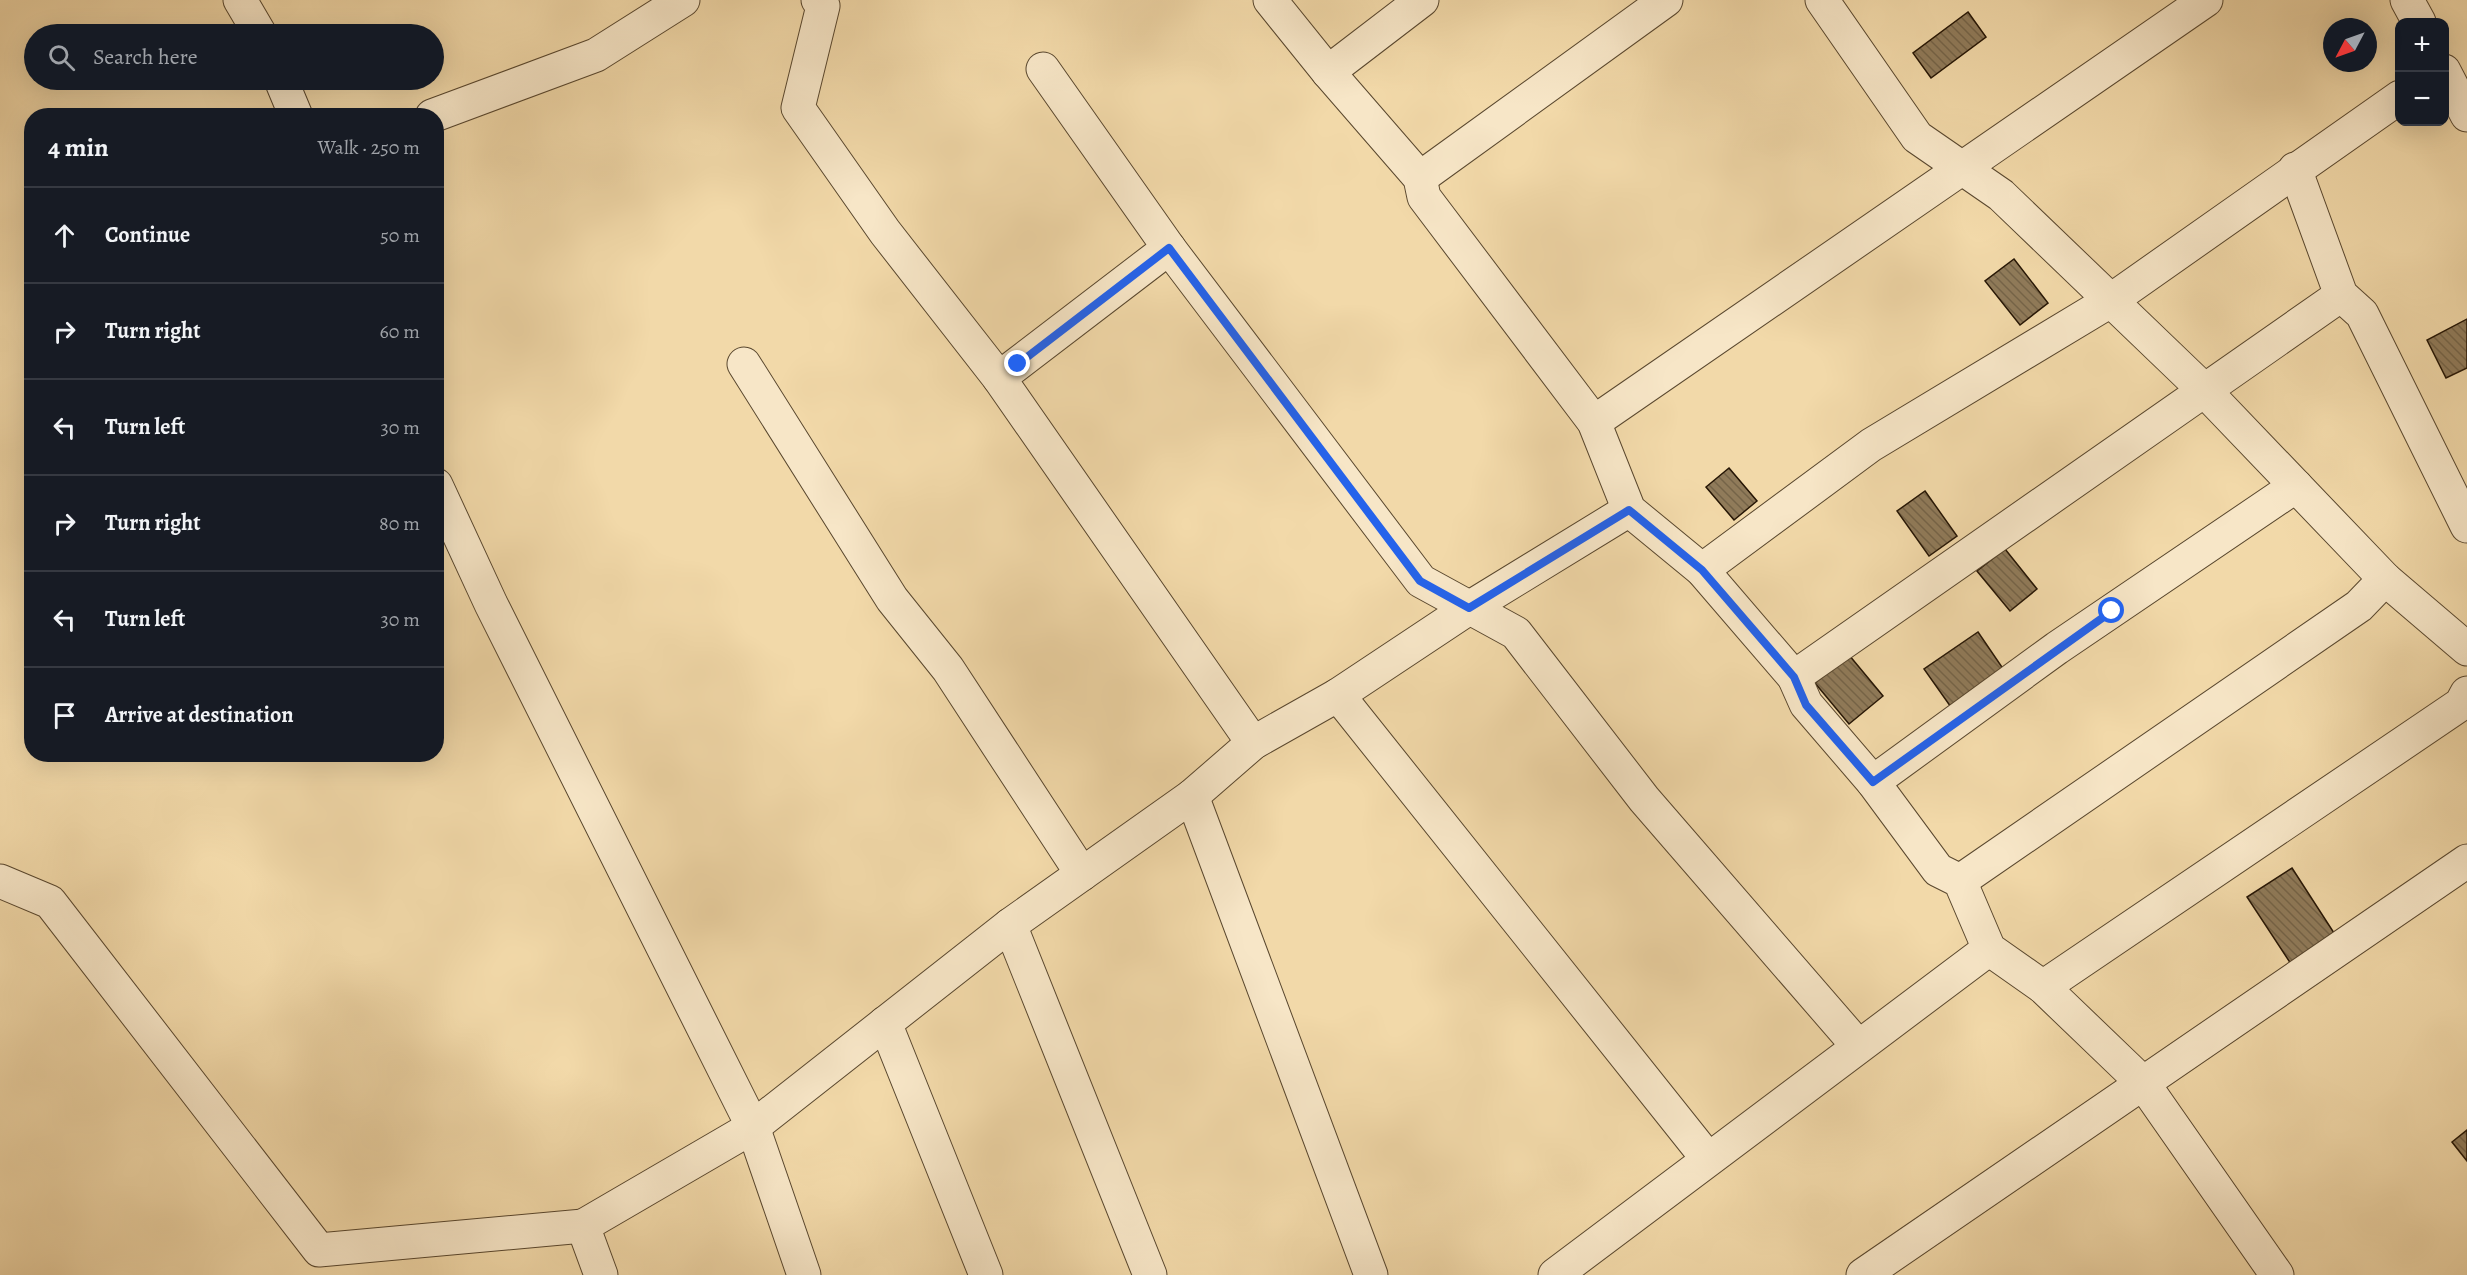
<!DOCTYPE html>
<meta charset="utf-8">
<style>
body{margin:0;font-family:Alegreya,serif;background:#242831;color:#f1f3f6}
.controls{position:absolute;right:18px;top:18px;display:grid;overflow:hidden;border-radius:12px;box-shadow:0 6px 24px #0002}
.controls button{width:54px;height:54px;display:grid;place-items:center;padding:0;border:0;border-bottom:2px solid #363941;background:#171b24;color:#f1f3f6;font:30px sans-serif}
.compass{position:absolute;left:2323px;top:18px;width:54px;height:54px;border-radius:50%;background:#171b24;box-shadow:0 6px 24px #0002;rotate:229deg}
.stop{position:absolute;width:18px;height:18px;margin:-14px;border:4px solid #2563eb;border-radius:50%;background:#fff}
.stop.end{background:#2563eb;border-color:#fff;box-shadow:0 2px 6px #0008}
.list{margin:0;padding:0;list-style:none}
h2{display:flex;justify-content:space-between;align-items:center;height:78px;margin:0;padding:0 24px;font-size:26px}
h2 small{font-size:20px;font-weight:400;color:#9ea1a6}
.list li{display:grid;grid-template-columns:39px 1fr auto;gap:18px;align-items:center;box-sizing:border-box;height:96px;padding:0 24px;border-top:2px solid #363941}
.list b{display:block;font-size:22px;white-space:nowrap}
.list em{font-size:20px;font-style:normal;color:#9ea1a6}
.icon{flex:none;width:33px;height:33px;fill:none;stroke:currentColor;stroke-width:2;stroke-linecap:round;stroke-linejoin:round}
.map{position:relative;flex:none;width:2467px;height:1275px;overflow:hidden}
.search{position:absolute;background:#171b24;box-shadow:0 6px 24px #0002;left:24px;top:24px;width:420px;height:66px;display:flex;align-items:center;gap:15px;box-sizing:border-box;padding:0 21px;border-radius:33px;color:#9ea1a6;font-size:22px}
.panel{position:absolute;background:#171b24;box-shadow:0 6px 24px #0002;left:24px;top:108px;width:420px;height:654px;border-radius:24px}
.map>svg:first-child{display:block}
</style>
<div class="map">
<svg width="2467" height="1275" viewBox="0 0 2467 1275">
<defs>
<pattern id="building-back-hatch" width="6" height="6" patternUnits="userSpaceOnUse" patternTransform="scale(1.5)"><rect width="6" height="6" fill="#907b5a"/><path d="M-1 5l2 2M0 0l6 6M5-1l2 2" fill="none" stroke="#756448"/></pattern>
</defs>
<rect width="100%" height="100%" fill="#f2d9a9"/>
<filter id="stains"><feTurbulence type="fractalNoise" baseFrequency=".00333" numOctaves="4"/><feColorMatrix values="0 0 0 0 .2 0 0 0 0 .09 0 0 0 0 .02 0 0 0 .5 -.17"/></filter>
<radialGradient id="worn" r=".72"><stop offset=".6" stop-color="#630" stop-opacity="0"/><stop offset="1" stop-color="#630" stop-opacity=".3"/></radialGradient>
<!-- building -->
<g fill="url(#building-back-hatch)" stroke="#261605" stroke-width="1.5">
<polygon points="1968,12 1986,37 1931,78 1913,53"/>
<polygon points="2014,259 2048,303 2020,325 1985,281"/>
<polygon points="2467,319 2467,368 2446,378 2427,340"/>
<polygon points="1729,468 1757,501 1734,520 1706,487"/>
<polygon points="1925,491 1957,536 1929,556 1897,511"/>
<polygon points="2005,549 2037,589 2010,611 1977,571"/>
<polygon points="1978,632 2006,673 1953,710 1924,669"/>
<polygon points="1849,655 1883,696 1849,724 1815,683"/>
<polygon points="2292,868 2336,936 2291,964 2247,897"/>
<polygon points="2467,1130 2467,1161 2452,1142"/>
</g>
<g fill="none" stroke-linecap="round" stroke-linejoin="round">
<defs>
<g id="minor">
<polyline points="240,0 260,34"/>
<polyline points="818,0 823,6 798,108 885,232 999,378 1253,743"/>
<polyline points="1270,0 1328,72 1420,178 1424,197 1594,422 1629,510 1702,570 1794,677 1806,704 1873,782 1938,870 1960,881 1989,949 2043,987 2143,1083 2277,1275"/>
<polyline points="1822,0 1917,137 2001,195 2203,389 2385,579 2467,649"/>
<polyline points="2407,0 2419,22"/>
<polyline points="1043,69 1169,248 1421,581 1516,633 1644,799 1858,1046"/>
<polyline points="2444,71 2467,115"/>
<polyline points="1328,72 1422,0"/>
<polyline points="281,80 296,116"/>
<polyline points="432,116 596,55 683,0"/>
<polyline points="2295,169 2341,295 2362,314 2467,526"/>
<polyline points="1420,178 1666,0"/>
<polyline points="744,364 892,599 948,669 1082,874"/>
<polyline points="999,378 1169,248"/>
<polyline points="1594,422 2206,0"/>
<polyline points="436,485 491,604 753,1127 804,1275"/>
<polyline points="1702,570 1871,445 2110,301 2400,97"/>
<polyline points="1794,677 2341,295"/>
<polyline points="1338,695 1708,1159"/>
<polyline points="1873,782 2057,648 2296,486"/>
<polyline points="1192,796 1253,743 1338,695 1469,608 1629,510"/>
<polyline points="0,881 50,902 319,1250 583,1226"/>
<polyline points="1960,881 2359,606 2385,579"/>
<polyline points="1010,925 1150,1275"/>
<polyline points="2043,987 2461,704 2467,693"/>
<polyline points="885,1023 986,1275"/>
<polyline points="601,1275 583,1226 753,1127 1010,925 1192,796 1371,1275"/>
<polyline points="1555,1275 1989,949"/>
<polyline points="1863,1275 2467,861"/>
</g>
</defs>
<!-- minor casing -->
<use href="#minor" stroke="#59472e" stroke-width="35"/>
<!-- minor -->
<use href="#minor" stroke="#f7e6c7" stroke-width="33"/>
</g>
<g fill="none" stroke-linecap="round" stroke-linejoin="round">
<!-- route -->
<polyline stroke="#2563eb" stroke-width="8" points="1018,364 1169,248 1420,581 1469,608 1629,510 1702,570 1794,677 1806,705 1873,782 2112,611"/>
</g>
<rect width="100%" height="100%" filter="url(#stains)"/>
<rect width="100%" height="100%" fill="url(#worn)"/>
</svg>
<div class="controls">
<button>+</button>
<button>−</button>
</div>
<svg class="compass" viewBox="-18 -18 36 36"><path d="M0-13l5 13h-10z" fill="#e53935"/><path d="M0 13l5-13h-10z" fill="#9ea1a6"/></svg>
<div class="stop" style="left:2112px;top:611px"></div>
<div class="stop end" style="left:1018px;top:364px"></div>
<div class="search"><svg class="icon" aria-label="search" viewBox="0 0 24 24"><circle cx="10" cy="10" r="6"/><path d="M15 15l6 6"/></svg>Search here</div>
<section class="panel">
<h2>4 min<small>Walk · 250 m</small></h2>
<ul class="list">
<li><svg class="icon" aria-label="ahead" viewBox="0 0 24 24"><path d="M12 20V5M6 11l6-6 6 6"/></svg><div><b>Continue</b></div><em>50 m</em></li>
<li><svg class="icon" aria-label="right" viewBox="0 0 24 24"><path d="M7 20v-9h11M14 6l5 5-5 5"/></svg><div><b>Turn right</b></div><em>60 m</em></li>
<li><svg class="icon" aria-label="left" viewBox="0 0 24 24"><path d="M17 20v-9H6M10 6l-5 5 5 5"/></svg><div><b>Turn left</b></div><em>30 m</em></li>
<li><svg class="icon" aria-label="right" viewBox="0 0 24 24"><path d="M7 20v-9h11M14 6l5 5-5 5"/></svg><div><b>Turn right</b></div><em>80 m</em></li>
<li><svg class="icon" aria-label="left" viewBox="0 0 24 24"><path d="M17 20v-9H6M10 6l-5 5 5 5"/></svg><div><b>Turn left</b></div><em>30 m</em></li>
<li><svg class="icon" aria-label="arrive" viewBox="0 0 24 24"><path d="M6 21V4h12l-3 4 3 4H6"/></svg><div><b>Arrive at destination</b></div></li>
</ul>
</section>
</div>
